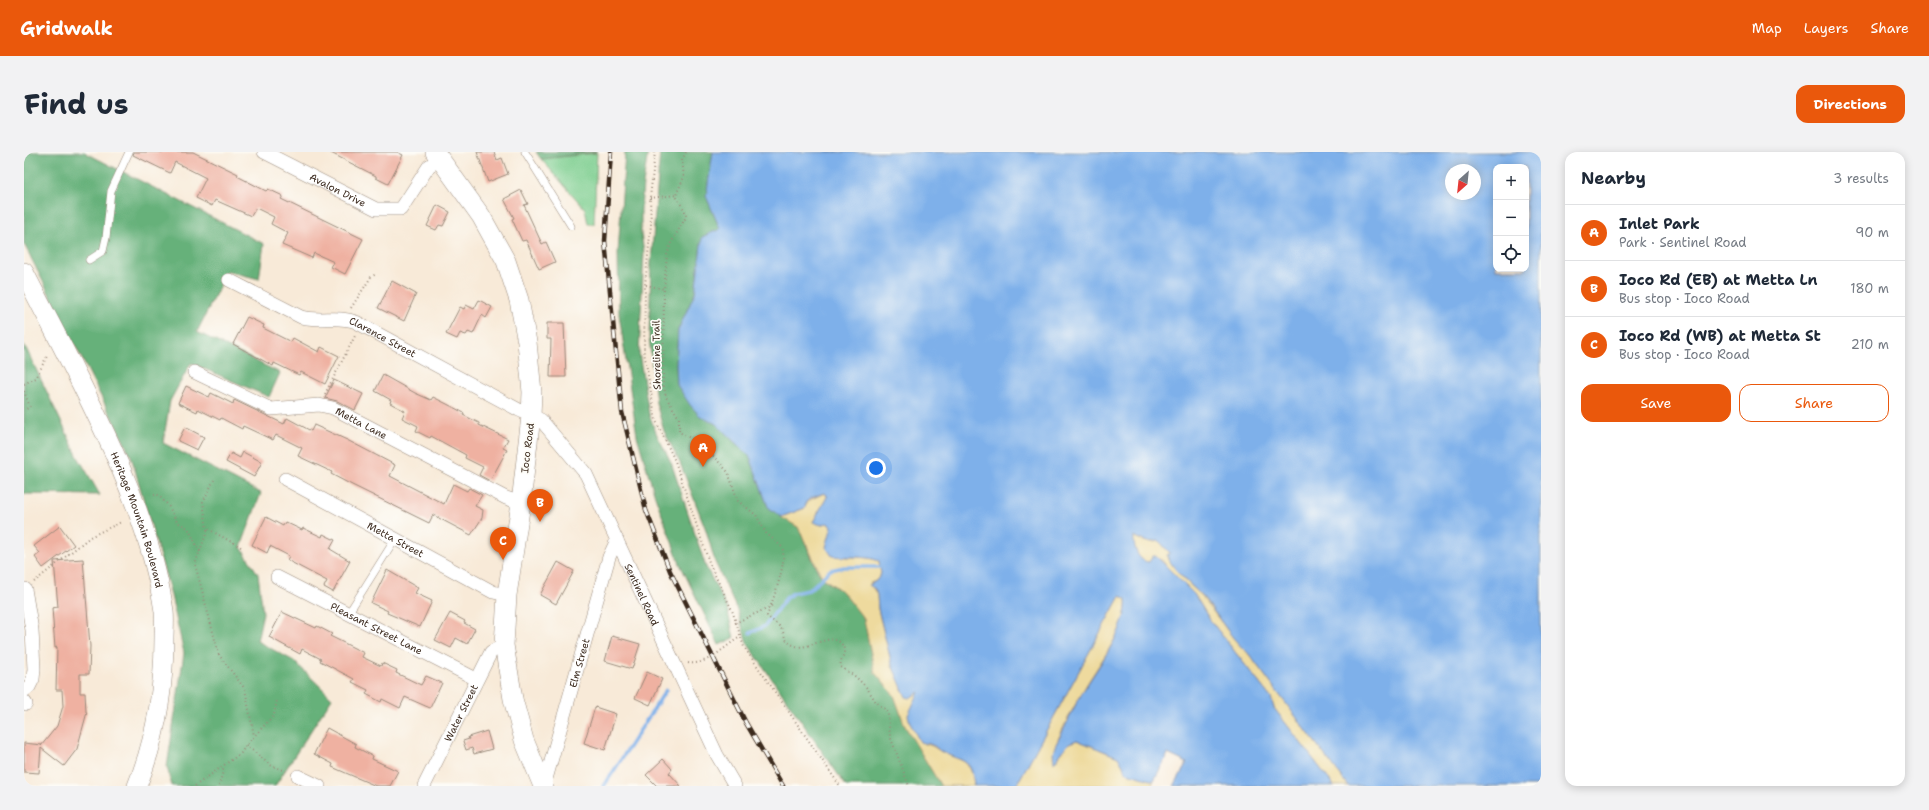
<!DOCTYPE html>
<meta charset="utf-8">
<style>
body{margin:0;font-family:"Shantell Sans",sans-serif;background:#f2f2f3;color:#1f2937}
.controls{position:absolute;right:12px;top:12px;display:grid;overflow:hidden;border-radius:8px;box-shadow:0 2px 10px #0003}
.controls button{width:36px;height:36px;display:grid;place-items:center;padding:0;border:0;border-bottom:1px solid #e0e1e3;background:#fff;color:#1f2937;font:20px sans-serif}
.compass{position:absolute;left:1421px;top:12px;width:36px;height:36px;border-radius:50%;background:#fff;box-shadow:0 2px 10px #0003;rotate:207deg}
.you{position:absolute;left:852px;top:316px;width:14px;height:14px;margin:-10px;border:3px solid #fff;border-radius:50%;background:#1a73e8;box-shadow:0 0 0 6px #1a73e833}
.badge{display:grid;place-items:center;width:26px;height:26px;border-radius:50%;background:#ea580c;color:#fff;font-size:13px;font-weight:700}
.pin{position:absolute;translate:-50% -33px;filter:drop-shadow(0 1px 2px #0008)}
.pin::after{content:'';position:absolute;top:21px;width:14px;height:12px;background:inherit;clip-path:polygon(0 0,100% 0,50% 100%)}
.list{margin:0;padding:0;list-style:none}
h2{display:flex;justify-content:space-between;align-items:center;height:52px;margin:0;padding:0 16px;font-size:17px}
h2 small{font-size:13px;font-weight:400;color:#747a83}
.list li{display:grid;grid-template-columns:26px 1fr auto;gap:12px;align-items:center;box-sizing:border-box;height:56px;padding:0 16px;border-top:1px solid #e0e1e3}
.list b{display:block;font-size:15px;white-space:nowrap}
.list p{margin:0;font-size:13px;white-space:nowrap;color:#747a83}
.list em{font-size:13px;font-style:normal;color:#747a83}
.actions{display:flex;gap:8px;padding:12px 16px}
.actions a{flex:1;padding:9px 0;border:1px solid #ea580c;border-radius:12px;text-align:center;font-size:14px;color:#ea580c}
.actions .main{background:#ea580c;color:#fff}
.icon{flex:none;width:22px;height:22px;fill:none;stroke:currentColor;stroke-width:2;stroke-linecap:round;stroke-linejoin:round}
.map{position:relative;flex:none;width:1517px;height:634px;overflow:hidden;border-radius:12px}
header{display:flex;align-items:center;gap:24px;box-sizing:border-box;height:56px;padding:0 20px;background:#ea580c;color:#fff}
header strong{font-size:19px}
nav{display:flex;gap:22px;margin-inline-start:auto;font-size:14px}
.intro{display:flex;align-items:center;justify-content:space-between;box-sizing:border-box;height:96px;padding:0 24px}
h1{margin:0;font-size:28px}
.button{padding:10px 18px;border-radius:12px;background:#ea580c;color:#fff;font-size:14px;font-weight:700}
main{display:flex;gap:24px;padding:0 24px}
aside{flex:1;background:#fff;border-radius:12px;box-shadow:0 2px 10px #0003}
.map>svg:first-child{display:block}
</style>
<header>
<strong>Gridwalk</strong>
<nav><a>Map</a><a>Layers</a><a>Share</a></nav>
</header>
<div class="intro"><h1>Find us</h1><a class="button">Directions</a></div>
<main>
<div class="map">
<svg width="1517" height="634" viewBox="0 0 1517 634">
<rect width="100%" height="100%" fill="#fdfcf7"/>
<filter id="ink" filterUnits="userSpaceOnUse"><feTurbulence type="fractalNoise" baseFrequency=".025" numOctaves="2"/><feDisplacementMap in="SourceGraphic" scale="8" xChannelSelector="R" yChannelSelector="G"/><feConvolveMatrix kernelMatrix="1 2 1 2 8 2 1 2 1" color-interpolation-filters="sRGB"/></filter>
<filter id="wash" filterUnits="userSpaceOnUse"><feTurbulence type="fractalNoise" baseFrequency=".012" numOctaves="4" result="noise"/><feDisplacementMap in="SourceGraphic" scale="16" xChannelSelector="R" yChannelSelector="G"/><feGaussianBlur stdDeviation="0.9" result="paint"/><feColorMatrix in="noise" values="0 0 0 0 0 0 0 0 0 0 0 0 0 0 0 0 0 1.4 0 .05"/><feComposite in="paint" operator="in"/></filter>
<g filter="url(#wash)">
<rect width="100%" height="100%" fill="#f8ead8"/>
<!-- green -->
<polygon fill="#7dce8f" stroke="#5c7c56" points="573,1 570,72 564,72 561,57 517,7"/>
<!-- forest -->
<g fill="#66b17a" stroke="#506e4c">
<polygon points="0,0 60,0 240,92 235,127 203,119 173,180 256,221 245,245 167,211 146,249 139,291 237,341 217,395 234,422 239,461 233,489 270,509 308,546 251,634 148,634 143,615 160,501 146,439 107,304 0,92"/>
<polygon points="512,0 573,0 517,7"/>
<polygon points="601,0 624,0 619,32 617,57 617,82 620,100 615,201 625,262 633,283 647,310 682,415 703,456 710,486 695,493 656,412 631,344 613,284 595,162 594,101"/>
<polygon points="636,0 689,0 682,44 696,77 678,85 671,141 654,178 652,213 653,233 676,264 692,272 726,305 744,355 774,375 794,420 800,428 819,440 840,467 848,507 859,530 870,543 881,574 917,634 822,634 723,491 713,458 691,410 682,378 656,311 640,279 632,251 625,185 627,111"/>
<polygon points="0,192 53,303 76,343 0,342"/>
</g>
<!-- sand -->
<g fill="#eeda9e" stroke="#94825e">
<path d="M800 341 803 343V345L789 370 803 371 808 374V404C824 406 840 403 855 409L857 422 852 429 846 431 853 443 854 457 868 513 877 532 878 538 896 539 892 548 901 592C909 593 912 597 918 600 939 609 948 608 950 634H917L881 574 870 543 851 521 840 467 819 440 798 425 774 375 757 365 781 356 782 350Z"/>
<path d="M1109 384C1117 389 1126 392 1135 389L1132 385 1146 401 1144 406 1157 424 1175 441 1211 488 1224 501 1324 634H1310L1250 556 1247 546 1186 468 1170 442 1146 420 1139 409 1129 404 1125 410C1113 410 1110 394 1109 384Z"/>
<path d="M1096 444 1102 447C1106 471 1075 512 1063 532 1052 551 1035 581 1029 601L1036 603 1045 591 1053 588 1094 605 1103 621 1130 628 1127 634H992Z"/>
</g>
<!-- water -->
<path fill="#7eb0ea" stroke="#5c6d84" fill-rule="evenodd" d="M689 0H1517V634H1324L1224 501C1204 485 1193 459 1175 441 1165 431 1147 416 1143 403L1146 401 1135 389 1123 390 1110 384C1109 394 1114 410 1125 410L1129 404H1132L1170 442 1186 468 1247 546 1250 556 1310 634H1150L1163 611 1144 602 1130 628H1127L1103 621 1094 605 1053 588 1045 591 1030 611 1029 601 1031 594C1041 577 1048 558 1058 541 1071 519 1106 473 1102 447L1096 444 992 634H950C948 604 938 611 916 599 914 597 911 594 908 593 905 591 900 592 896 590L886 571 884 563 895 540 886 546 882 545 868 513 854 457 853 443 851 437 845 433 852 429 857 422 855 409C840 403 824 406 808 404L802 395 808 374 803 371 797 373 789 370 803 345V343L800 341 787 346 782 350 781 356 757 365 744 355 726 305 692 272 676 264 666 253 653 233 652 213 654 178 671 141 678 85 696 77 682 44ZM1472 15H1502V117H1472ZM1427 18H1451V42H1427Z"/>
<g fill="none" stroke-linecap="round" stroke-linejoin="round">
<!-- stream -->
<g stroke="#7eb0ea" stroke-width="3.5">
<polyline points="726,481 741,474 762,446 769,441 785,438 806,418 820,415 859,415"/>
<polyline points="580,634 642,538"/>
</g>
</g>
<g id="blocks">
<!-- building -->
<g fill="#efb1a1">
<polygon points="110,0 169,0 214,22 213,24 242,39 244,37 259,44 257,47 339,87 321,122 307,115 310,110 290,101 288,106 258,93 264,81 247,72 250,65 232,56 227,64 191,48 188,54 172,46 182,26 151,10 146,21 109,3"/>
<polygon points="305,0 373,0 379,3 364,32 352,26 352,24"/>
<polygon points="453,0 470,0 473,8 478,6 484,22 464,30"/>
<polygon points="497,38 504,52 500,53 518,92 522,90 531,110 515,117 502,88 498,89 488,67 490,66 480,47"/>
<polygon points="413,53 426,60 419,74 415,73 412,78 403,74"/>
<polygon points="368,129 392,142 380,169 354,156"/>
<polygon points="455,148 468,155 462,166 458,163 449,182 444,180 442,183 436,181 433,187 422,182 436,155 440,157 442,153 450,157"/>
<polygon points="223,165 240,173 239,176 267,190 269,186 295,200 297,195 315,204 301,232 277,220 275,223 250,211 249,214 209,192"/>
<polygon points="523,171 540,171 542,225 526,225 527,187 523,187"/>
<polygon points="359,223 391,241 407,248 409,245 423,252 440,261 439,263 455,271 455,273 484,287 479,296 483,298 466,329 455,323 459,315 441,306 442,303 407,284 406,286 392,279 394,274 378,266 381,259 366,251 367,248 351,239"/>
<polygon points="310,228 339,242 331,258 313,249 301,246"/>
<polygon points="162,234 185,245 187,241 209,252 210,248 260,272 263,266 287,279 290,273 323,288 371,313 366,324 420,352 429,332 443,339 445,336 458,343 451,354 459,358 458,366 447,383 409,363 405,371 324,331 307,322 308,320 274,304 278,296 252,283 249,288 219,274 218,277 197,266 196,268 174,257 173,260 154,251"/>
<polygon points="161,275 180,285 173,298 154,289"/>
<polygon points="219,300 238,310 230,325 202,310 207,301 216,306"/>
<polygon points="242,365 259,374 261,370 278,378 279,376 298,385 299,382 311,388 306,397 326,409 309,440 300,435 303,429 263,408 265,404 246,394 243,401 228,393"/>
<polygon points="36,374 50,393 19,416 11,405 16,401 10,394"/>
<polygon points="59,407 66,494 65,522 56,522 56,541 61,541 62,560 63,560 53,597 40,614 17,596 15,621 0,620 0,591 18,593 17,594 33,574 39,554 38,538 32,538 33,495 31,496 28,456 34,455 30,409"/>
<polygon points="534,410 550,419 532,452 516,443"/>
<polygon points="363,418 394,436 391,441 408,449 396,475 363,461 364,459 347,451"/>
<polygon points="258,460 292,476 293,474 308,482 306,484 340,501 338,505 357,514 358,511 373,518 372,521 397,533 402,524 418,531 406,556 381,545 376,556 358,547 357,550 342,542 344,538 328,530 330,527 296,509 297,507 278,497 276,502 245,485"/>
<polygon points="426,461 441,469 440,471 451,477 443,492 432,486 427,496 411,488"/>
<polygon points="588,484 616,492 608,517 581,509"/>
<polygon points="623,520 638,527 626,553 611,546"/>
<polygon points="571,555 592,562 581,598 560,591"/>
<polygon points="303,576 332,592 331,595 349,604 348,607 374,619 366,634 352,634 308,615 309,612 290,602"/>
<polygon points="463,579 468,597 450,602 448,596 442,598 439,589 445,587 444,585"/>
<polygon points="639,607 648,617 645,621 657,634 633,634 622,623"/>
</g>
</g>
</g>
<g filter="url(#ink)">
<use href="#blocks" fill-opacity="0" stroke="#9a8a7b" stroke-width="1"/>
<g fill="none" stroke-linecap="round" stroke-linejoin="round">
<defs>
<g id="lane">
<polyline points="501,0 547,74"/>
<polyline points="65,108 79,99 82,86 87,39 105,0"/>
<polyline points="324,462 371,387"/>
</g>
<g id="street">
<path id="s1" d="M240 0 352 57H377L405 14 416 7"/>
<path id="s2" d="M205 128 277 165C296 170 314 163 332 170L495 258 517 268 562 322 693 603 711 634"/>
<path id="s3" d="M170 220 247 257 295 253 309 256 482 346 497 351"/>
<path id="s4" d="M261 327 469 440 483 443"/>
<path id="s5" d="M253 425 452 527"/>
<polyline points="0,539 5,535 9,527 10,517 8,478 1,437"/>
<polyline points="0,549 2,552"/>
<polyline points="274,624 295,634"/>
<path id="s6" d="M400 634 467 500 480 493"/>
<path id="s7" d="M520 634 585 405 593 388"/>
</g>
<g id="secondary">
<polyline points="411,0 457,64 482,109 495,148 503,190 508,240 507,264 497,351 483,443 480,493 489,547 500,588 519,634"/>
<path id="s8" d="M0 120C52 223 123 345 140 459 141 468 140 478 140 486 140 537 132 587 113 634"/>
</g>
</defs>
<!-- lane casing -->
<use href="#lane" stroke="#9a8a7b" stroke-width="8"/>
<!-- street casing -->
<use href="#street" stroke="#9a8a7b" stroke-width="14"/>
<!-- secondary casing -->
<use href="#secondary" stroke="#9a8a7b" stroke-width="20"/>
<!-- path -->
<g stroke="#9a8a7b" stroke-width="2" stroke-dasharray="1 3" stroke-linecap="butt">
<polyline points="631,0 626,46 627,73 621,133 620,200 632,269 651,309 686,413 708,458 720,495 816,634"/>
<path d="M662 0 658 8 660 25 652 43C654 51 662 56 662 65L647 91 643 103 640 137 639 230 642 245 655 266V280L679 293 704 320 714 349 732 363 742 381 758 395C764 410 748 450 743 464 747 468 751 470 755 474 763 482 757 489 772 494 785 499 813 475 820 497 821 503 815 509 817 515L832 525 843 536 852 550 862 558 864 562 866 584 885 634"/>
<polyline points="626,46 652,43"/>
<polyline points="622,133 640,137"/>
<polyline points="327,156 347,125 352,122"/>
<polyline points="0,232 12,226 23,204"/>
<polyline points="0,239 6,255 0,258"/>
<polyline points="301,242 331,184"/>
<polyline points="130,343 133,342 144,353 153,370 164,376 176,400"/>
<polyline points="183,378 179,350 190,328"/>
<polyline points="217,395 184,377 171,412 195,503 221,537 230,584"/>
<polyline points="10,430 66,385 97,370"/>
<polyline points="711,471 748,454"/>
<path d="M664 511C683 514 701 494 716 485"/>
<polyline points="222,593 246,613 262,619"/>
<polyline points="171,634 217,601 222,593 250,563 253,548"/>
<polyline points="195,634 200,615"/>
</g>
<!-- lane -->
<use href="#lane" stroke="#fff" stroke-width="7"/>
<!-- street -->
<use href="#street" stroke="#fff" stroke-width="13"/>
<!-- secondary -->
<use href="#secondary" stroke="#fff" stroke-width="19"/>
<defs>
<polyline id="rail" points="587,0 581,89 598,260 622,358 646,419 722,571 759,634"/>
</defs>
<!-- rail casing -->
<use href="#rail" stroke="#3b2a1e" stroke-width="4.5"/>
<!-- rail -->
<use href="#rail" stroke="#fdfcf7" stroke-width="3" stroke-dasharray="9" stroke-linecap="butt"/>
</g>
</g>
<g text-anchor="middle" stroke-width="3.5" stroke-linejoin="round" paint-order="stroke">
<!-- street labels -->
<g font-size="10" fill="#3b2a1e" stroke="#fdfcf7">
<text dy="4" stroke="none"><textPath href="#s1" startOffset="83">Avalon Drive</textPath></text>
<text dy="4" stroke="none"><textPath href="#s2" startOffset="167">Clarence Street</textPath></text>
<text transform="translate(632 203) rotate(-91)" y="4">Shoreline Trail</text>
<text dy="4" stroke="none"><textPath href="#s3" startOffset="180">Metta Lane</textPath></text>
<text transform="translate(503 296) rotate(-83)" y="4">Ioco Road</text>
<text dy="4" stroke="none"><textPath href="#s8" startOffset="273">Heritage Mountain Boulevard</textPath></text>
<text dy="4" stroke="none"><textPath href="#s4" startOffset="126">Metta Street</textPath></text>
<text dy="4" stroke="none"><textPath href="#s2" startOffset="549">Sentinel Road</textPath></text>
<text dy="4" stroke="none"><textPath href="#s5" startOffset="112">Pleasant Street Lane</textPath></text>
<text dy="4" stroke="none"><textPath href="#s7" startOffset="128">Elm Street</textPath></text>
<text dy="4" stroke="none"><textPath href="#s6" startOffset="82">Water Street</textPath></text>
</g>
</g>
</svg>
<div class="controls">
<button>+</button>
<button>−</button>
<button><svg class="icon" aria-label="locate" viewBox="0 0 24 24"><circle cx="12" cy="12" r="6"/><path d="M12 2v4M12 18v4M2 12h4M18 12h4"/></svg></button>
</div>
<svg class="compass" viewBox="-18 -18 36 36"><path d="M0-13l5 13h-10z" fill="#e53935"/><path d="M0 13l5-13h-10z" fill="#747a83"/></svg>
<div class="you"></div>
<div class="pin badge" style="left:679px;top:315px">A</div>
<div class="pin badge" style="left:516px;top:370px">B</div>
<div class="pin badge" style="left:479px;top:408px">C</div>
</div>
<aside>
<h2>Nearby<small>3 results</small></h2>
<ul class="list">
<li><span class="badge">A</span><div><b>Inlet Park</b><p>Park · Sentinel Road</p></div><em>90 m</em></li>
<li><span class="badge">B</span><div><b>Ioco Rd (EB) at Metta Ln</b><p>Bus stop · Ioco Road</p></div><em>180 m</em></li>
<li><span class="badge">C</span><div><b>Ioco Rd (WB) at Metta St</b><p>Bus stop · Ioco Road</p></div><em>210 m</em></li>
</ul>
<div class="actions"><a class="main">Save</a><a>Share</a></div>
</aside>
</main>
